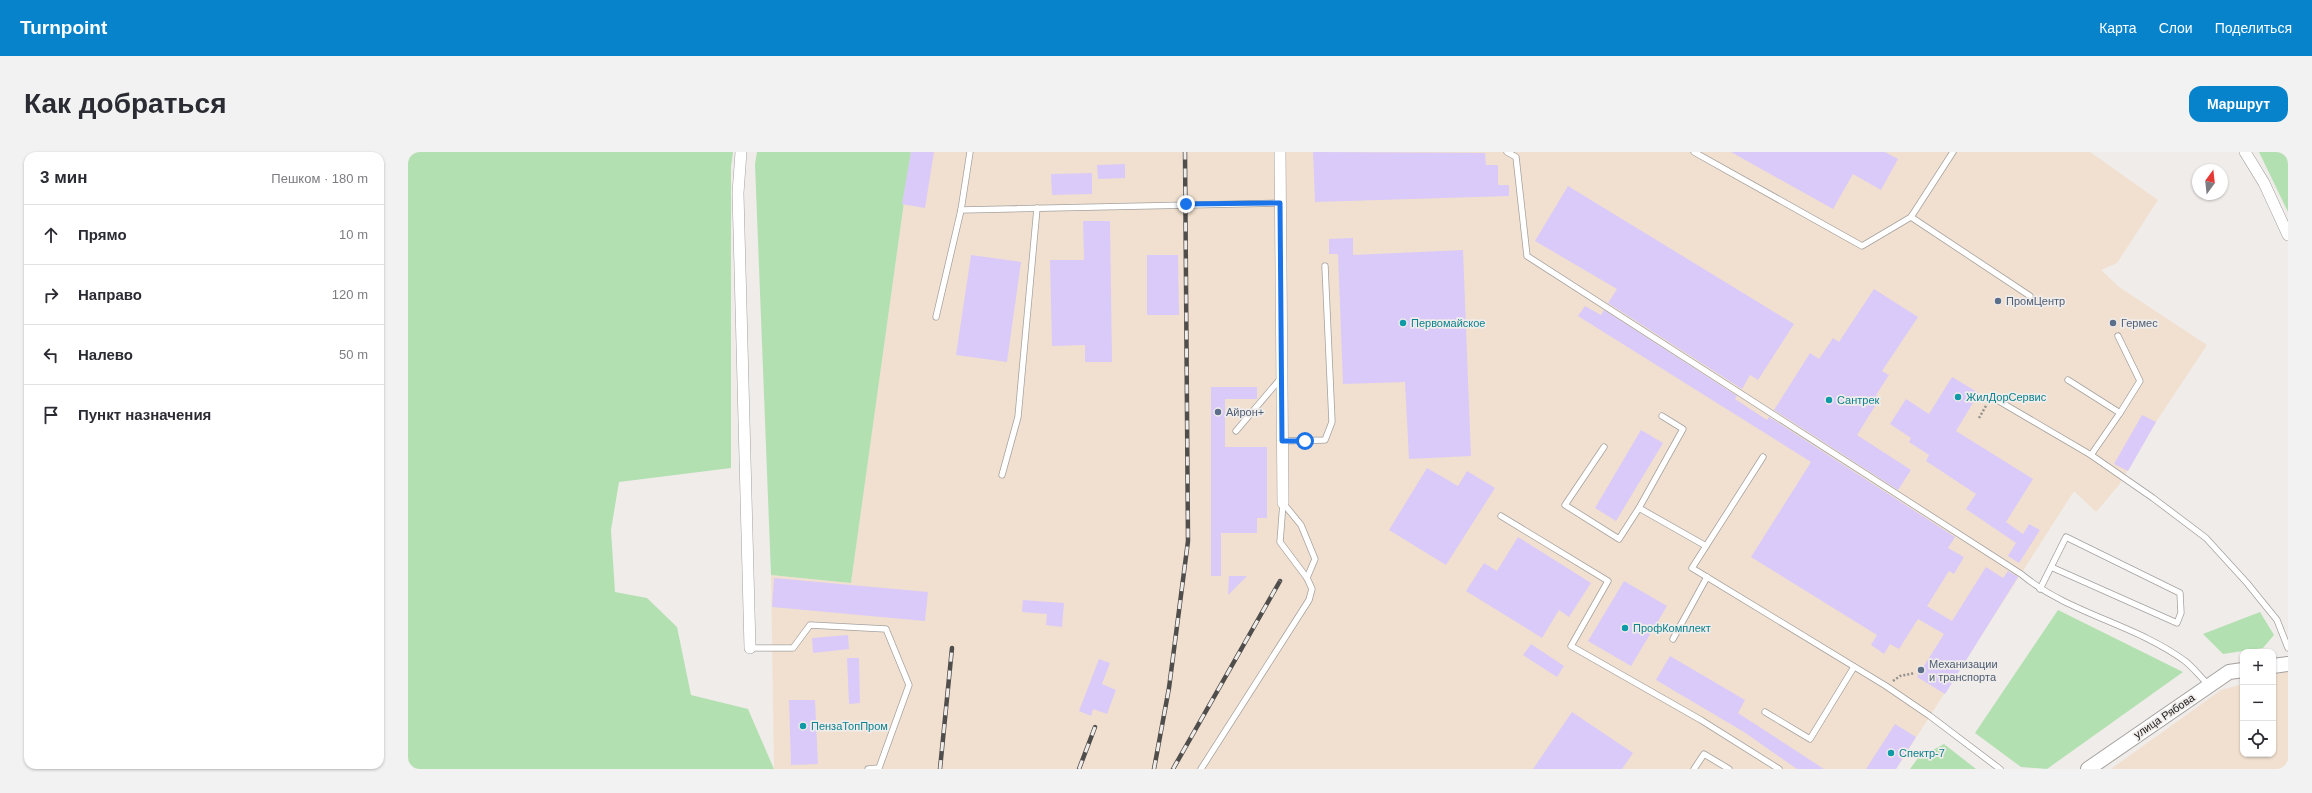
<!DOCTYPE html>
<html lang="ru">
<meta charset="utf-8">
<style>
body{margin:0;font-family:Helvetica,sans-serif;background:#f2f2f3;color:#2b2b33}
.controls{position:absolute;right:12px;bottom:12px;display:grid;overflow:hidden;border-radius:8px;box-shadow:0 1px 3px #0004}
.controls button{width:36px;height:36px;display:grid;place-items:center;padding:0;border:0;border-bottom:1px solid #e1e1e2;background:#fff;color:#2b2b33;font:20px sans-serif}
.compass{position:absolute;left:1784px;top:12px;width:36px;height:36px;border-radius:50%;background:#fff;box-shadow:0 1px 3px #0004;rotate:15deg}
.stop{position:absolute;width:12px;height:12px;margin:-9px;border:3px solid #1a73e8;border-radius:50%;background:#fff}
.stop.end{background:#1a73e8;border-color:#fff;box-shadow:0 1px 4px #0008}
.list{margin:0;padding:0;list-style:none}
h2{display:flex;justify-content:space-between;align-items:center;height:52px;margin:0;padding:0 16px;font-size:17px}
h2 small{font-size:13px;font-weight:400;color:#7c7c81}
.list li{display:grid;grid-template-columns:26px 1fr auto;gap:12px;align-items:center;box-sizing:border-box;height:60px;padding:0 16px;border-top:1px solid #e1e1e2}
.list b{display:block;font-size:15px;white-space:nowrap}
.list em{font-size:13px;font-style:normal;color:#7c7c81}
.icon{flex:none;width:22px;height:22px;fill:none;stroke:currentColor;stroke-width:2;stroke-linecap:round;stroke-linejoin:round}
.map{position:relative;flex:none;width:1880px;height:617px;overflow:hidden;border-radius:12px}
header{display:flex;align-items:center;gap:24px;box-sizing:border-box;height:56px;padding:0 20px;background:#0683cb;color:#fff}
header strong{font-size:19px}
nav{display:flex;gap:22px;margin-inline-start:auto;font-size:14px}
.intro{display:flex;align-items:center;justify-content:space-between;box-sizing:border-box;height:96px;padding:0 24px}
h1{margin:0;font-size:28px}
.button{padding:10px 18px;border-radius:12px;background:#0683cb;color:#fff;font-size:14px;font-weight:700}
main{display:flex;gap:24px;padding:0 24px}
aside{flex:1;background:#fff;border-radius:12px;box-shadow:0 1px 3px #0004}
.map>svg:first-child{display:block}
</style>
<header>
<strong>Turnpoint</strong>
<nav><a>Карта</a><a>Слои</a><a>Поделиться</a></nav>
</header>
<div class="intro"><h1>Как добраться</h1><a class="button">Маршрут</a></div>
<main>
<aside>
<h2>3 мин<small>Пешком · 180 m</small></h2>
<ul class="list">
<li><svg class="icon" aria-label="ahead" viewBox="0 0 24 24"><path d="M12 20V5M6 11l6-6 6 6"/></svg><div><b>Прямо</b></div><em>10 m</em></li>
<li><svg class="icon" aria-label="right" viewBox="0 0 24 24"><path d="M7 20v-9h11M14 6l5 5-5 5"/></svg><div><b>Направо</b></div><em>120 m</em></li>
<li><svg class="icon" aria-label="left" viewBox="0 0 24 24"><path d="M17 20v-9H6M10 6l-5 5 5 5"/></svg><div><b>Налево</b></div><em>50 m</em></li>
<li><svg class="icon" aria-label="arrive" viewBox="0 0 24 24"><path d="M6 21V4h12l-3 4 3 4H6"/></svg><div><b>Пункт назначения</b></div></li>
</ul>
</aside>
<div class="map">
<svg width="1880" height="617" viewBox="0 0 1880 617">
<rect width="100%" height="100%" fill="#f0ecea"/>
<!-- industrial -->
<g fill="#f1e0cf">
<polygon points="503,0 1682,0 1750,48 1709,111 1693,118 1711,135 1799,193 1748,270 1711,333 1688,360 1666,339 1488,617 366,617 363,423 443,431"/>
<polygon points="1880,519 1880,617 1703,617 1813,538 1835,532 1835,602 1865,602 1865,523"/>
</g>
<!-- green -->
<g fill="#b3e0b1">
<polygon points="0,0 325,0 323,15 323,316 211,330 203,378 207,440 239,446 269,475 283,543 340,557 366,617 0,617"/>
<polygon points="349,0 503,0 443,431 363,423 347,12"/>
<polygon points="1851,0 1880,0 1880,60"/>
<polygon points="1650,458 1775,520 1639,617 1613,615 1567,581"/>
<polygon points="1852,460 1866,483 1855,496 1815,502 1795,482"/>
<polygon points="1536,592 1568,617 1502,617 1510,606"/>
</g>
<!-- building -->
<g fill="#dacaf9">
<polygon points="503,0 526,0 517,56 494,52"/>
<polygon points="905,0 1077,1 1078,13 1090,13 1090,33 1101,33 1101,44 907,50"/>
<polygon points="1323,0 1477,0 1490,7 1473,38 1445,22 1425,57"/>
<polygon points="717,12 717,26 690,27 689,13"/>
<polygon points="684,21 684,42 644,43 643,22"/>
<polygon points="1160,34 1386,172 1350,228 1342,223 1334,237 1200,151 1209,137 1127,89"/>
<polygon points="675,69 702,69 704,210 677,210 677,193 644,194 642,108 676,108"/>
<polygon points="945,86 945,103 1055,98 1063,304 1001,307 997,230 935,232 930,102 921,102 921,87"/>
<polygon points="563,103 613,110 599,210 548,203"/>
<polygon points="739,103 770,103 771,163 739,163"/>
<polygon points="1466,137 1510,165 1474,219 1481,223 1468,243 1472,246 1449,283 1503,318 1490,338 1366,258 1402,201 1411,207 1425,186 1431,190"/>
<polygon points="1177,154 1193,163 1196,158 1329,244 1327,247 1359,268 1361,265 1547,385 1540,396 1556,405 1546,422 1541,419 1519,454 1544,469 1578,415 1595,426 1600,419 1610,425 1537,542 1509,525 1536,482 1510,467 1491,497 1482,492 1476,502 1463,493 1469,483 1343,405 1403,310 1170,164"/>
<polygon points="1544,225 1571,241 1548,279 1625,327 1598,370 1615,382 1621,372 1632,378 1611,411 1600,404 1608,391 1558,357 1568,342 1518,309 1521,303 1501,290 1503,286 1482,272 1498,247 1521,262"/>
<polygon points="803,235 849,235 849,247 817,247 817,295 859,295 859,366 849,366 849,381 813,381 813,424 803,424"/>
<polygon points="1734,263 1748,270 1720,319 1706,312"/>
<polygon points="1233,278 1255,291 1208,369 1187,356"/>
<polygon points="1019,316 1050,334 1059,319 1087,336 1038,413 981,378"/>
<polygon points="1110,385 1183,431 1161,465 1151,458 1134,486 1058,439 1076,411 1089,419"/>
<polygon points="821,424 839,424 820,443"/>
<polygon points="366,426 520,440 517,469 364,455"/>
<polygon points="1216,429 1259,454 1223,514 1180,489"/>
<polygon points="615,448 656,451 654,475 638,473 639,462 614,460"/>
<polygon points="440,483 441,497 405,501 404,486"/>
<polygon points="1123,492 1156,514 1149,525 1115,503"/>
<polygon points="1262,504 1337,548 1330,561 1416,617 1389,617 1336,580 1248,528"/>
<polygon points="439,506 451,506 452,551 441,552"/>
<polygon points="691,507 702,511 694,532 708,538 699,562 685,557 683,564 671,559"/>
<polygon points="381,548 407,548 410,612 383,613"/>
<polygon points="1164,560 1225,601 1214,617 1125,617"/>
<polygon points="1487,572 1508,585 1488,617 1458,617"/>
</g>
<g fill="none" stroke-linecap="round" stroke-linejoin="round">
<defs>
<g id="service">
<path d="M1099 0 1108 5 1119 104 1613 422C1661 462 1727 472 1777 509 1786 516 1793 526 1801 533"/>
<polyline points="1286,0 1454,94 1503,65 1545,0"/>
<polyline points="553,58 872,51"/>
<polyline points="1503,65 1622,144"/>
<polyline points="528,165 553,58 562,0"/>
<polyline points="1710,184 1732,229 1712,261"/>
<polyline points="1660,228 1712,261 1683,303 1745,346 1798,386 1839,431 1869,468 1880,496"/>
<polyline points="1584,245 1683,303"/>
<polyline points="1254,264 1275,277 1231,356 1298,394"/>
<polyline points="828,279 873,226"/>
<polyline points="874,289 917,288 924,270 917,114"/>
<polyline points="1196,295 1157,353 1211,387 1231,356"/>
<polyline points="1355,305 1284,416 1478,534 1522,564 1592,617"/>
<polyline points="594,323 610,265 629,56"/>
<polyline points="875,351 893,373 907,407 899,426"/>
<polyline points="1093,364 1200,429 1163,494 1293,568 1371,617"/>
<polyline points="1632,437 1658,385 1772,441 1773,461 1769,471 1643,415"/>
<polyline points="1265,487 1299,425"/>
<polyline points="342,496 385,496 402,473 478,477 501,533 471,616 460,617"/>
<polyline points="1357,560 1402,587 1446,515"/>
<polyline points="793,617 901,448 904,437 899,426 872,390 875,351"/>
<polyline points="1286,617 1296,602 1321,617"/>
</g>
<g id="minor">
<polyline points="333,0 330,41 342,496"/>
<polyline points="872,0 875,351"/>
<polyline points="1837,0 1856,31 1880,83"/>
</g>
<g id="tertiary">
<polyline points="1865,514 1880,512"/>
<polyline points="1680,617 1821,520 1835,518"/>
</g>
</defs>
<!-- service casing -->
<use href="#service" stroke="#a4a19f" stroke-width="7"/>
<!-- minor casing -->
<use href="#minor" stroke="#a4a19f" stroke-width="12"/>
<!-- tertiary casing -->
<use href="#tertiary" stroke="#a4a19f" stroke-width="16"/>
<!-- path -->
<g stroke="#93908f" stroke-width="2.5" stroke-dasharray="2 2" stroke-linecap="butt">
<polyline points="1571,266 1579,252"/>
<polyline points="1485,529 1492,524 1507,521"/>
</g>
<!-- service -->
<use href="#service" stroke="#fff" stroke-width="5.5"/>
<!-- minor -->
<use href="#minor" stroke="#fff" stroke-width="11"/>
<!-- tertiary -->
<use href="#tertiary" stroke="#fff" stroke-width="14"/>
<defs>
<g id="rail">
<polyline points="532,617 544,496"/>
<polyline points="671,617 687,575"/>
<polyline points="746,617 761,536 780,389 777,0"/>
<polyline points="765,617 872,429"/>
</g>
</defs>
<!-- rail casing -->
<use href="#rail" stroke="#504e4d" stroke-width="4.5"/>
<!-- rail -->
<use href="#rail" stroke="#f0ecea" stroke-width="3" stroke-dasharray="9" stroke-linecap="butt"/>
</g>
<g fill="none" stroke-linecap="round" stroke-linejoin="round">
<!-- route -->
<polyline stroke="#1a73e8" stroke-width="5" points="778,52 872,51 874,289 897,289"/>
</g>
<!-- markers -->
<g fill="#5c6f8a" stroke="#f0ecea" stroke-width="1.5">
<circle cx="1590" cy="149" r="4"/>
<circle cx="1705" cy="171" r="4"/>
<circle cx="810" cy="260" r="4"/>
<circle cx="1513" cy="518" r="4"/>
</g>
<g fill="#0f9aa8" stroke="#f0ecea" stroke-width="1.5">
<circle cx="995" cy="171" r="4"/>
<circle cx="1550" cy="245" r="4"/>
<circle cx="1421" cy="248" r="4"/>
<circle cx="1217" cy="476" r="4"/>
<circle cx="395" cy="574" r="4"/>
<circle cx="1483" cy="601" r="4"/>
</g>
<g text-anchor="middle" stroke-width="3.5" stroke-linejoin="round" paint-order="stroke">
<!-- service labels -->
<g font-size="11" fill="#4e5e75" stroke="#f0ecea" text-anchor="start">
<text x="1598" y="153">ПромЦентр</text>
<text x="1713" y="175">Гермес</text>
<text x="818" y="264">Айрон+</text>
<text x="1521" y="516">Механизации<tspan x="1521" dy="13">и транспорта</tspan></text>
</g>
<!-- culture labels -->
<g font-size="11" fill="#0d838f" stroke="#f0ecea" text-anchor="start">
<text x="1003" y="175">Первомайское</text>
<text x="1558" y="249">ЖилДорСервис</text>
<text x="1429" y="252">Сантрек</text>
<text x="1225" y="480">ПрофКомплект</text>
<text x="403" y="578">ПензаТопПром</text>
<text x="1491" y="605">Спектр-7</text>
</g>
<!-- street labels -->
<g font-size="11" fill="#232221" stroke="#f0ecea">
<text transform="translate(1756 564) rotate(-34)" y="4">улица Рябова</text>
</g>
</g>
</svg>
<div class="controls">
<button>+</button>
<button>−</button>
<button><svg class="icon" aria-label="locate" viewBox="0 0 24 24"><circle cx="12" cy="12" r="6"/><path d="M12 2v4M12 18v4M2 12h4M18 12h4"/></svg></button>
</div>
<svg class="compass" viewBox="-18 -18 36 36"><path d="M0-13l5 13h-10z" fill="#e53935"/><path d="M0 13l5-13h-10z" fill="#7c7c81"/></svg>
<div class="stop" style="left:897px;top:289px"></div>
<div class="stop end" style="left:778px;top:52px"></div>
</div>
</main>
